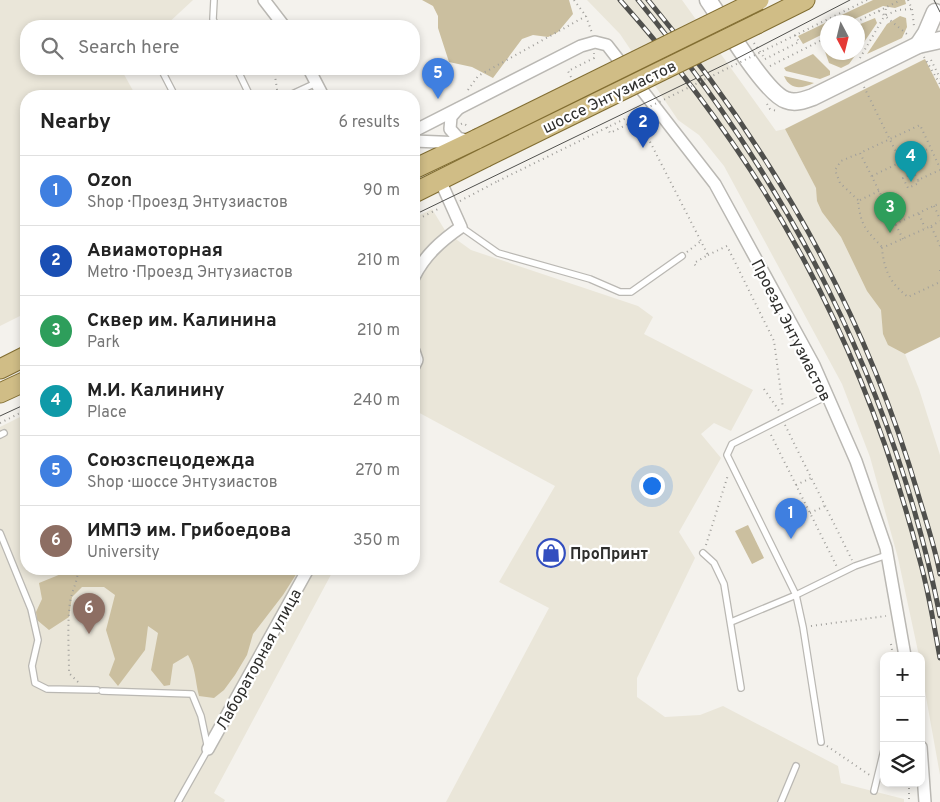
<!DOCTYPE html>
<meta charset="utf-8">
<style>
body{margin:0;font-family:Overpass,sans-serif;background:#f2f2f2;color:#222}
.controls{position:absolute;right:15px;bottom:15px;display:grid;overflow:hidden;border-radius:10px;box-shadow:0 2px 8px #0003}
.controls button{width:45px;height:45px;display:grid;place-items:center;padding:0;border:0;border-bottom:1px solid #e0e0e0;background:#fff;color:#222;font:25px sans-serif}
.compass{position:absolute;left:820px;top:15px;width:45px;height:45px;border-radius:50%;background:#fff;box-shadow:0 2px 8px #0003;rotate:173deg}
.you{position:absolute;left:651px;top:485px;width:18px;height:18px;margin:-12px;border:4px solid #fff;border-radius:50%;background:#1a73e8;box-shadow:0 0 0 8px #1a73e833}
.badge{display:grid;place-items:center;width:32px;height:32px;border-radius:50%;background:#324ebf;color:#fff;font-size:16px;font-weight:700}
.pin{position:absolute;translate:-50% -41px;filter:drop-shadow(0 1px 2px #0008)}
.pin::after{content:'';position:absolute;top:26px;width:18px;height:15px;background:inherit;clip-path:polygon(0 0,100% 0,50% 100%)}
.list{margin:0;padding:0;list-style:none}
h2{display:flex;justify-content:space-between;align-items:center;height:65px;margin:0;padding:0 20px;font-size:21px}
h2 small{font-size:16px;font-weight:400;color:#767676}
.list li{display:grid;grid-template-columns:32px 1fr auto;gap:15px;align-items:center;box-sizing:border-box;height:70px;padding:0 20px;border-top:1px solid #e0e0e0}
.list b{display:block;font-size:19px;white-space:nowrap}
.list p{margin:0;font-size:16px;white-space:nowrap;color:#767676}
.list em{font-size:16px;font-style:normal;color:#767676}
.icon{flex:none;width:28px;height:28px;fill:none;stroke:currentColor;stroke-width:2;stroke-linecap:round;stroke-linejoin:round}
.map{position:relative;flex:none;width:940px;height:802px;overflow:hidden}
.search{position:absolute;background:#fff;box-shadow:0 2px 8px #0003;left:20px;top:20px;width:400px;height:55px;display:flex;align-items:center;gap:12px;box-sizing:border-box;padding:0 18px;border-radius:20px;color:#767676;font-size:19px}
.panel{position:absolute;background:#fff;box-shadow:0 2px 8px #0003;left:20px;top:90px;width:400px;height:485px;border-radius:20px}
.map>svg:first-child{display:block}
</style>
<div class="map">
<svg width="940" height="802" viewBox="0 0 940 802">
<rect width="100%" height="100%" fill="#f4f2ed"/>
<!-- built -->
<g fill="#eae6d9">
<polygon points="0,0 193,0 165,26 26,26 26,69 121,69 136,96 26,96 26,313 0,326"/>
<polygon points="587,0 682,0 776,131 785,129 905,354 919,389 940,455 940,775 921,669 921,656 919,656 898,558 870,457 842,384 724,166 699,135 678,120 620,34"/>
<polygon points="432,209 446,232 471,250 638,306 653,317 644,334 753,390 731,431 714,423 701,434 721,458 679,532 695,558 637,678 637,697 665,717 700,715 723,706 838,766 841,783 904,799 904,802 446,802 549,608 499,582 555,486 414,410 414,218"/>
<polygon points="26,414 26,569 334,569 214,793 225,800 224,802 0,802 0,427"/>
</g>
<!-- green -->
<g fill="#cbbf9f">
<polygon points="422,0 569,0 573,14 558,32 548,37 533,35 522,39 493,78 472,67 449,62 438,28 438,16 433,6"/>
<polygon points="873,0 905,0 906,4 895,8 883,6 848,22 828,22 827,32 803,44 798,36"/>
<polygon points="900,16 906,18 907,27 902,38 867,54 887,24"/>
<polygon points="875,18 877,23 858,51 858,25"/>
<polygon points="827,44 828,52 857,53 849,64 841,68 829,63 823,46"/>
<polygon points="813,54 830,71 830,75 820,79 786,71 784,68"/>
<polygon points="925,59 940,89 940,337 905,354 888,345 883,334 881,310 867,291 841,237 822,212 817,201 816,188 785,129"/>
<path d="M784 76 814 83C801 89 790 90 784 76Z"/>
<polygon points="748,525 764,558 752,564 735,531"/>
<path d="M66 569H296L297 573 283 595 253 634 247 655 235 675 224 690 214 698 199 696C195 681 196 668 188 655L173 664 170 685 164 686 151 670 158 633 148 626 145 650 118 686 109 675 115 659 106 630 115 595 104 587H82L72 597 69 617 49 630 37 620 36 612 42 599 39 583 66 572Z"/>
</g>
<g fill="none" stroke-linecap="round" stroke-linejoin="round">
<defs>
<g id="lane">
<polyline points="214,0 213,19 216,26"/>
<polyline points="161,69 175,96"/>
<polyline points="237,69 250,96"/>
<polyline points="288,96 316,83"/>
<polyline points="461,227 498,253 590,279 620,292 631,292 682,256"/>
<polyline points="0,435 4,433"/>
<polyline points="0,533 31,609 38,640 32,666 35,683 47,689 97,690"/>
<polyline points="703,553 714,563 724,584 741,688"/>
<polyline points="731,622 796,595 855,566 887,555"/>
<polyline points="102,691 192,694 201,716 208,749 178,802"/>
<polyline points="821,742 803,627 796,595 727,455 732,444 827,396"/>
<polyline points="874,791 884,750"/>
<polyline points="781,802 796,766"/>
</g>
<g id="street">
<polyline points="264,0 284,26"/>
<polyline points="309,69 323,96"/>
<polyline points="458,109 451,117 450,129 458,138 471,141"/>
<polyline points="414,131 581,46 595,42 607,45 715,184 814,365 856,461 886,548 905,656"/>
<polyline points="414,141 463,143"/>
<path d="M414 277C425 255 441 241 461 227L440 180"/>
<polyline points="414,351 417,360 414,366"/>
<polyline points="921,747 925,802"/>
<polyline points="208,749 308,569"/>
</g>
<g id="secondary">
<path d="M708 0C723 21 765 93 786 100 795 104 805 100 813 97L918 45 940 40"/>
<polyline points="918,45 926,33 935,12"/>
</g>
<g id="primary">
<polyline points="757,24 805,0"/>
<polyline points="414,169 477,139"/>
<polyline points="414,193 486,157"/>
<polyline points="0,369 26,356"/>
<polyline points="0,393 26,381"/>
</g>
</defs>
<!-- lane casing -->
<use href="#lane" stroke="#bab8b3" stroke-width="8"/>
<!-- street casing -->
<use href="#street" stroke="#bab8b3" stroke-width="14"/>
<!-- secondary casing -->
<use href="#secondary" stroke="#bab8b3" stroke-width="19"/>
<!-- primary casing -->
<use href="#primary" stroke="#826e32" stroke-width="21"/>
<!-- path -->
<g stroke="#a09f9b" stroke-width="2" stroke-dasharray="1 4" stroke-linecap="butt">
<polyline points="574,0 586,16 592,33"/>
<polyline points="908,0 912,9 914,26"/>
<polyline points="879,11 908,35"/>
<polyline points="886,15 898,10 912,9"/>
<polyline points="856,22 901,0"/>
<polyline points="754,43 763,56"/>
<polyline points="924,57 940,84"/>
<polyline points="860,58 885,15 886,7"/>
<polyline points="765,59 799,42 795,35"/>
<polyline points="931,60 940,78"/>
<polyline points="770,66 828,37"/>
<polyline points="274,69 278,96"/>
<polyline points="571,77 568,71 594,58 594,53"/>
<polyline points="864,87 901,162"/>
<polyline points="468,90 478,76 586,16"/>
<polyline points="767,104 770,109 777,111"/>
<polyline points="461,124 463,123 469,127"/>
<polyline points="607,127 610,133 634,121 646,134 708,255 694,263 696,267"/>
<polyline points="872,176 930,148"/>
<polyline points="918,180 914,173 903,178 908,188 919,183 918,180 940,170"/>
<path d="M879 191 858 201C861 226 865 229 882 247"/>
<polyline points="858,200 840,183 835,170 841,161 860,153"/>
<polyline points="460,201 498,181"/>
<polyline points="934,206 940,219"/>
<polyline points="919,214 925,228"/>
<polyline points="414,221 440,208"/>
<polyline points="895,224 940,203"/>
<polyline points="931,226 940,221"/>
<polyline points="903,239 860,153 920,125 940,168"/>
<path d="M940 246 931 226 882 248C884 270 890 283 908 297L940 282"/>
<polyline points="687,252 701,241"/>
<polyline points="708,255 727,246 774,341 783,408"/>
<polyline points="940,270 940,273"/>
<polyline points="764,389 780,412"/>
<polyline points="0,423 26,410"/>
<polyline points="785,425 852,560"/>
<polyline points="771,435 837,567"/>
<polyline points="796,485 811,478"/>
<polyline points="810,513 825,506"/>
<polyline points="706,545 728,475"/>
<polyline points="811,626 886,616"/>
<polyline points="891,644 893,656"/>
<path d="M78 682 69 673C69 649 67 626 70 602 72 590 78 581 78 569"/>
<polyline points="827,746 871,776"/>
<polyline points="909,783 909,802"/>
</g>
<!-- lane -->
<use href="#lane" stroke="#fff" stroke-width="5.5"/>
<!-- street -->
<use href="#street" stroke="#fff" stroke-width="11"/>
<!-- secondary -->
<use href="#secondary" stroke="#fff" stroke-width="16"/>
<!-- primary -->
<use href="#primary" stroke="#d0bd86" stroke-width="19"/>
<!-- tram -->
<g stroke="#50504d" stroke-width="1">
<polyline points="934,0 940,12"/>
<polyline points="414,215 736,59 850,0"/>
<polyline points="0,416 26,404"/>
</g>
<defs>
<g id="rail">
<path d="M620 0C769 167 864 344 920 561 929 593 934 626 940 658"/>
<path d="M638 0C789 184 893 382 940 616"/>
<path d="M648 0C770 146 865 312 918 494 926 521 935 547 940 574"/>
</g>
</defs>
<!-- rail casing -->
<use href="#rail" stroke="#50504d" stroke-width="5"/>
<!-- rail -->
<use href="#rail" stroke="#fff" stroke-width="3" stroke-dasharray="9" stroke-linecap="butt"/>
<defs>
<g id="primary-bridge">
<polyline points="477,139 759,0"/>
<polyline points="486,157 757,24"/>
</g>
</defs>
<!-- primary-bridge casing -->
<use href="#primary-bridge" stroke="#826e32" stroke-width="21" stroke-linecap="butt"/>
<!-- path-bridge -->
<polyline stroke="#a09f9b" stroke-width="2" stroke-dasharray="1 4" stroke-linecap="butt" points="498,181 867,0"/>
<!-- primary-bridge -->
<use href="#primary-bridge" stroke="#d0bd86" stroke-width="19"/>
</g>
<!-- icons -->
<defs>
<symbol id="shop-ring" viewBox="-11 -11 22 22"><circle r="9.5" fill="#fff" stroke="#324ebf" stroke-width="1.5"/><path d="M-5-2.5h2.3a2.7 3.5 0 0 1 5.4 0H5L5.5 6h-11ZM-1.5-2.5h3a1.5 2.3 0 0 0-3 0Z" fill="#324ebf"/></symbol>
</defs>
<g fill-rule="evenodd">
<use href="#shop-ring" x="535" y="537" width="32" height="32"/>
</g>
<g text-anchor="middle" stroke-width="4.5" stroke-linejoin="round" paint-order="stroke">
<!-- street labels -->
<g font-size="16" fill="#2e2e2c" stroke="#fff">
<text transform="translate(609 96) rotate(-26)" y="6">шоссе Энтузиастов</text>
<text transform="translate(792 330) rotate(63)" y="6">Проезд Энтузиастов</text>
<text transform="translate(258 659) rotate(-61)" y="6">Лабораторная улица</text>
</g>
<!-- poi labels -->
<g font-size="16" font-weight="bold" fill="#2e2e2c" stroke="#fff" text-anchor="start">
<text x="570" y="559">ПроПринт</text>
</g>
</g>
</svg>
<div class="controls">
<button>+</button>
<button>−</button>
<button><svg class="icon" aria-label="layers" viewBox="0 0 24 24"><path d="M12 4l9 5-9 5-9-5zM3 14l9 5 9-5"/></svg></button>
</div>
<svg class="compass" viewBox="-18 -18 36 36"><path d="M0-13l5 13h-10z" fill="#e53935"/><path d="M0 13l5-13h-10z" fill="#767676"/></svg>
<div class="you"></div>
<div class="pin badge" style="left:791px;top:539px;background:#3f7fe0">1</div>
<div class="pin badge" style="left:643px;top:148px;background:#1a4fb4">2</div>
<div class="pin badge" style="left:890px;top:233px;background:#2e9e5b">3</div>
<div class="pin badge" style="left:911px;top:182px;background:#0f9aa8">4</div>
<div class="pin badge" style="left:438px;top:99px;background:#3f7fe0">5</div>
<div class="pin badge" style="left:89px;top:634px;background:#8d6e63">6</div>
<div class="search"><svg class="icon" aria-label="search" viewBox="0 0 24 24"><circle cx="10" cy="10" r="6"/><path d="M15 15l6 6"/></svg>Search here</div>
<section class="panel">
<h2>Nearby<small>6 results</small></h2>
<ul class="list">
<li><span class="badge" style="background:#3f7fe0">1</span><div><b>Ozon</b><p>Shop · Проезд Энтузиастов</p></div><em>90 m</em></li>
<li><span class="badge" style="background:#1a4fb4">2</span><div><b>Авиамоторная</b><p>Metro · Проезд Энтузиастов</p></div><em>210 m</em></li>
<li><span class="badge" style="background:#2e9e5b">3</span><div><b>Сквер им. Калинина</b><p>Park</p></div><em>210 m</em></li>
<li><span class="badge" style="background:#0f9aa8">4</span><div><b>М.И. Калинину</b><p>Place</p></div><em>240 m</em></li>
<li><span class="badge" style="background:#3f7fe0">5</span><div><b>Союзспецодежда</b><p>Shop · шоссе Энтузиастов</p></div><em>270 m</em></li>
<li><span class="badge" style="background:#8d6e63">6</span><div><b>ИМПЭ им. Грибоедова</b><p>University</p></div><em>350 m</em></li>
</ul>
</section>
</div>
